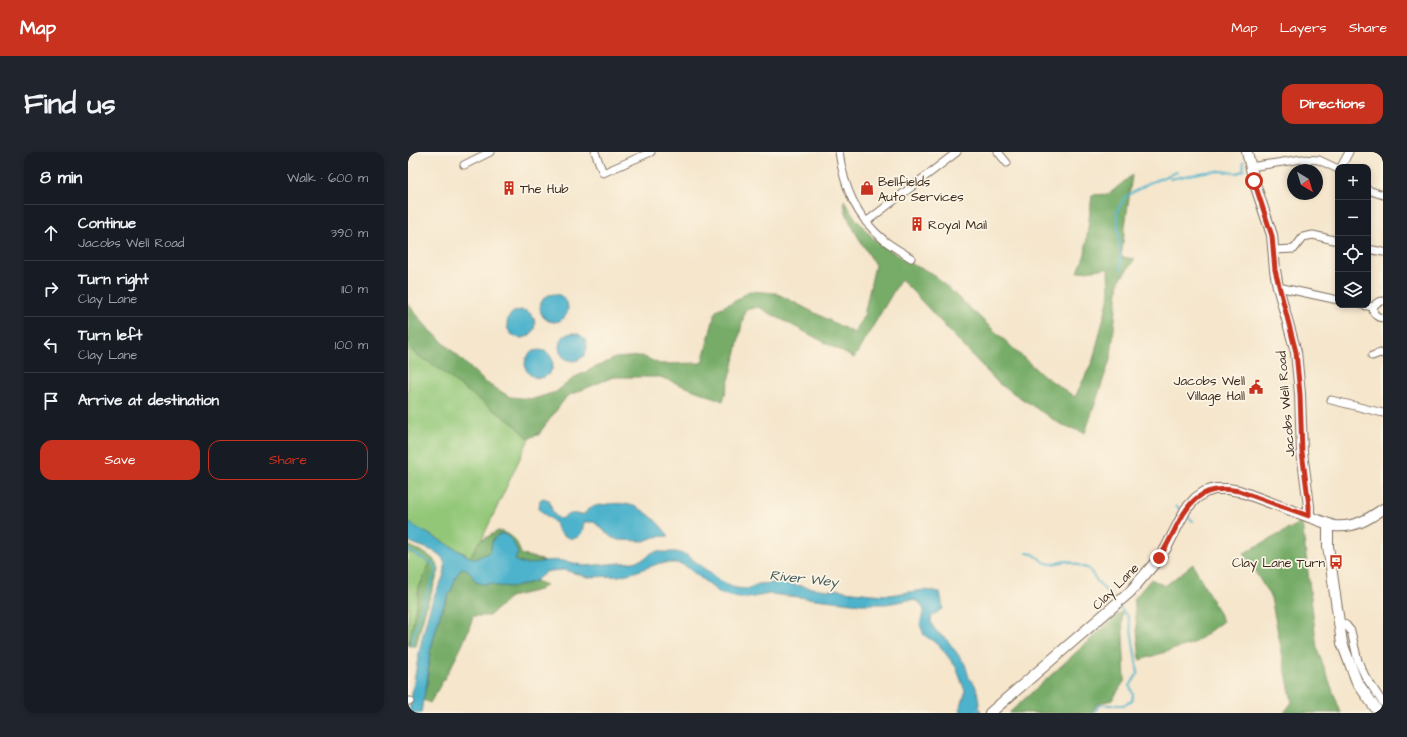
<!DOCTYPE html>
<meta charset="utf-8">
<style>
body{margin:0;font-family:"Architects Daughter",sans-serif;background:#20242c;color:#f1f3f6}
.controls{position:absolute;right:12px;top:12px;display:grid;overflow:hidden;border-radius:8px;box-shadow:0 2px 6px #0003}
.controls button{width:36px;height:36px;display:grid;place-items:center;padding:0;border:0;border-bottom:1px solid #363941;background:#171b24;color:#f1f3f6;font:20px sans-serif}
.compass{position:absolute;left:879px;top:12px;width:36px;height:36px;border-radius:50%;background:#171b24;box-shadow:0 2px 6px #0003;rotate:142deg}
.stop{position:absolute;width:12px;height:12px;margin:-9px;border:3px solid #c8321e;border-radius:50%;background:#fff}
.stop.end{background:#c8321e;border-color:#fff;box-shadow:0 1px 4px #0008}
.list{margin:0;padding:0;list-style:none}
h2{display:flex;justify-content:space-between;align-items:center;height:52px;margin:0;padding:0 16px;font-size:17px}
h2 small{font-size:13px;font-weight:400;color:#9ea1a6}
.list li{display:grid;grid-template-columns:26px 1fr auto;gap:12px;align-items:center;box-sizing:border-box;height:56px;padding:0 16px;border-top:1px solid #363941}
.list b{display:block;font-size:15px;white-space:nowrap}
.list p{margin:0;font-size:13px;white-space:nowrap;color:#9ea1a6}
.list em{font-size:13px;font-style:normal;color:#9ea1a6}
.actions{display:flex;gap:8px;padding:12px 16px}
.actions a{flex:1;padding:9px 0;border:1px solid #c8321e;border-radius:12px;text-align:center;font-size:14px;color:#c8321e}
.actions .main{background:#c8321e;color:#fff}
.icon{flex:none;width:22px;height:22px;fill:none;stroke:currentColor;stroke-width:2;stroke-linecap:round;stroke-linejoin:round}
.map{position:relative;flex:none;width:975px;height:561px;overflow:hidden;border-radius:12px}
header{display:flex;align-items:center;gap:24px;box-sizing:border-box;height:56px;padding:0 20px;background:#c8321e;color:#fff}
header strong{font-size:19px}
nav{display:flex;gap:22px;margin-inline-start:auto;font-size:14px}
.intro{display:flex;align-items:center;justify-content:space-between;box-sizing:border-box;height:96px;padding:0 24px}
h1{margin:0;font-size:28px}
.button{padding:10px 18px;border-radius:12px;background:#c8321e;color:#fff;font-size:14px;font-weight:700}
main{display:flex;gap:24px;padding:0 24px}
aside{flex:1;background:#171b24;border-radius:12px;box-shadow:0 2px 6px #0003}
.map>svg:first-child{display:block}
</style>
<header>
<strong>Map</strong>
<nav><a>Map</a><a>Layers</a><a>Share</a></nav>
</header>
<div class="intro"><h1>Find us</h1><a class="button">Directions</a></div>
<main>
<aside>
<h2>8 min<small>Walk · 600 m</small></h2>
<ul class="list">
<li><svg class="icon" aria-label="ahead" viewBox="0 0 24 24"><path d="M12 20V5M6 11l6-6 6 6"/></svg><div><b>Continue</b><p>Jacobs Well Road</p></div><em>390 m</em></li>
<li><svg class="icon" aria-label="right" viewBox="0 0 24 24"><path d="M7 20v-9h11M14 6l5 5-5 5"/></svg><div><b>Turn right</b><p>Clay Lane</p></div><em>110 m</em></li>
<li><svg class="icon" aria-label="left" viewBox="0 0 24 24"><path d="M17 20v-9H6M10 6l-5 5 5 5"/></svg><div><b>Turn left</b><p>Clay Lane</p></div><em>100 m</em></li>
<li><svg class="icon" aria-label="arrive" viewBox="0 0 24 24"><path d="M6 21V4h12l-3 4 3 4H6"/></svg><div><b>Arrive at destination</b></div></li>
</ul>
<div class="actions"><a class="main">Save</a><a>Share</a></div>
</aside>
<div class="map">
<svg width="975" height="561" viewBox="0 0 975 561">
<rect width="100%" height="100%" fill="#fcf5e5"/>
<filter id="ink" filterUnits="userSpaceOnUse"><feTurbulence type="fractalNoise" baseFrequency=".025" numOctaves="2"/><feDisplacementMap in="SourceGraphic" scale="8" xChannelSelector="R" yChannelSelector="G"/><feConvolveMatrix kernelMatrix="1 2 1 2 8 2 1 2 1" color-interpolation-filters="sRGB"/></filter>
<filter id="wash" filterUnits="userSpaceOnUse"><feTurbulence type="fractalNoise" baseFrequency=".012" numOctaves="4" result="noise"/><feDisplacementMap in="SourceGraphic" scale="16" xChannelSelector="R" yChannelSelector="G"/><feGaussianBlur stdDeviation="0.9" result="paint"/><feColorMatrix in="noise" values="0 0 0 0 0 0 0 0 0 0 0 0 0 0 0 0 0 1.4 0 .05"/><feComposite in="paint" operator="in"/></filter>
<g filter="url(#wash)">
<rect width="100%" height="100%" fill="#f5e6cc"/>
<!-- green -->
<g fill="#93c778" stroke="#67784b">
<polygon points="0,182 133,279 131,283 124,284 121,287 73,389 71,389 62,405 45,395 12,379 0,370"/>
<polygon points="0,399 22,411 11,436 1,494 0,493"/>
</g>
<!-- forest -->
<g fill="#76ac68" stroke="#586b43">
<path d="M724 23 713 105 727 107 711 129 703 205 677 281 652 272 590 231 493 127 446 206 350 155 337 158 324 218 315 249 252 225H205L159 244 133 279 121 287 107 273 52 234 29 215 7 202 0 193V152L18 174 77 230 102 245 125 247 148 240 167 225 207 206 234 204 252 212 294 211 308 158 329 148 341 139 368 141 446 181 456 163 467 113C458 96 435 66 436 48L447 66 466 87 501 111 524 121 632 221 667 245 685 208 701 145 700 116 670 120 677 102 684 43 701 42Z"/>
<polygon points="894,370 909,496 933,561 876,561 884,550 863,446 836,401"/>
<path d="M90 379C105 382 109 388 113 402L137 409C128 413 113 415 106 406L110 403 85 387 82 400 67 407 62 405 72 389Z"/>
<path d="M0 393C11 399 29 404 31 418L17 459 8 494H1L11 436 22 411 0 399Z"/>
<polygon points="785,412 815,469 786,491 732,508 726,447 743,427 757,434"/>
<path d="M55 415 61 419 68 430 78 433 81 431 89 434 107 435 127 429 138 433 131 438 102 445 81 464H65C56 496 38 523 22 551L15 548 19 531 22 500 33 460 45 434 48 424Z"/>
<polygon points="714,459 717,528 704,548 689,552 684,561 601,561"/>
</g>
<!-- water -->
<g fill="#4eb3cc" stroke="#446e75">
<circle cx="146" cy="156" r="14"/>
<circle cx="113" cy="172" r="14"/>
<circle cx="165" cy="195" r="14"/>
<circle cx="131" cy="212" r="14"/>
<path d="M135 346 141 348C143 355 145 365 153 367 161 361 165 361 174 363 177 361 181 357 184 355 189 353 195 353 200 352 229 348 244 363 261 384L246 385 236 389 210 388 203 385 186 370H176C175 373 175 379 173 382 166 391 154 384 149 377 148 375 148 372 147 371 144 366 136 364 131 356L132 348Z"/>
<path d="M0 370C13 379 26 384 39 392 49 397 56 403 67 407L82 400C84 396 83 391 85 388 85 387 90 384 90 383 101 378 107 394 110 401L107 408C117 415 126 411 137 409 147 407 167 410 175 414L226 410 238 406 243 401 250 399 253 400H268L279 403 311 428 328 436 340 437 350 432 364 431 372 427 378 431 404 436 421 438 431 437 437 439 463 442 481 443 516 438 532 440 535 456 524 464 523 468 524 473 528 479 540 489 557 512 561 526C572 533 569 550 573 561L553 560 552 555 556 546 557 539 548 515 531 493 516 483 512 472 516 458 512 451 509 449 501 448 478 452H453L362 442 340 446H331L313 442 276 413 268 411H252L227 420 211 424 180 425 156 418 142 419 138 420 127 429 107 435 89 434 81 431 78 433 68 430 61 419 55 415 48 424 45 434 33 459 22 500 19 531 15 548 13 561H1C7 524 12 486 24 450 28 436 42 421 35 407 30 398 9 394 0 389Z"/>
</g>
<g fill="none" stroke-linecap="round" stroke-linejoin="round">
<!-- stream -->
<g stroke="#4eb3cc" stroke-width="2">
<polyline points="762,27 797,20 813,19 830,21 836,18 835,9"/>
<polyline points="713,117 709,59 717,45 741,31 769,20"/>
<polyline points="768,354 773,358"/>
<polyline points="778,363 785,369"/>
<polyline points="0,398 25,412 29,417 14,455 3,493"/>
<polyline points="619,401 625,402 638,411 644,412 659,409 681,417 689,429 707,449"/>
<polyline points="686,561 691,553 716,553 724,549 725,543 722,534 730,521 723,477 720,465 711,454"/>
</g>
</g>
</g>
<g filter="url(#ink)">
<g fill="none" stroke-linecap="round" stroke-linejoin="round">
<defs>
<g id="street">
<polyline points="187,0 195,21 243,0"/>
<path d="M431 0C436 36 448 65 477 89 485 95 494 100 503 106"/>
<polyline points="590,0 599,11"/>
<polyline points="56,13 82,0"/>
<polyline points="842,15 894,7 911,8 930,17"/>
<polyline points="933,15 941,0"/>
<polyline points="960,38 975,43"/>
<polyline points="458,70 549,0"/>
<polyline points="960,97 975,100"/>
<polyline points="866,98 886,97 895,85 905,83 930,89"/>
<polyline points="870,135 930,148"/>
<path d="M975 149C962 150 962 165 975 166"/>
<polyline points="954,153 965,155"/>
<polyline points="964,204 972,201 975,202"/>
<polyline points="923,248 975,261"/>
<polyline points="930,469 938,473 943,479 950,509 957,524 975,551"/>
<polyline points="0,549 2,549"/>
</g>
<g id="secondary">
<polyline points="839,0 846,29 864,83 867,118 870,135 888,200 892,242 894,300 901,354 901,365"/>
<polyline points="920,372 920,394 934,491 949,530 971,561"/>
<path d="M582 561 722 440 751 406 758 396 778 357 788 346 797 340 807 337H820L831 339 926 374C946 376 959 368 975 357"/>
</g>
</defs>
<!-- street casing -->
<use href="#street" stroke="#7c6c5b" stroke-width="9"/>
<!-- secondary casing -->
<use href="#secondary" stroke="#7c6c5b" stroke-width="12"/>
<!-- street -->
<use href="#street" stroke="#fff" stroke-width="7"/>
<!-- secondary -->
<use href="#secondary" stroke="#fff" stroke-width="10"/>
</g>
</g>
<g fill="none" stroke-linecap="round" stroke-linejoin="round" filter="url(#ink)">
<!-- route -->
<path stroke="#c8321e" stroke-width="5" d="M751 406C774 372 778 328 831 339L901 364V354L894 300 892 242 888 200 867 118 864 84 846 29"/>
</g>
<!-- icons -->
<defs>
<symbol id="building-bare" viewBox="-9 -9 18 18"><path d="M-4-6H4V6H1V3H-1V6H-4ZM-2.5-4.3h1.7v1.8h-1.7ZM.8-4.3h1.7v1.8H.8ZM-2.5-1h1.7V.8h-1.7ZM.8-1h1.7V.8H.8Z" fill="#c8321e" stroke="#fcf5e5" stroke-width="2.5" paint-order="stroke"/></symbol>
<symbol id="shop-bare" viewBox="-9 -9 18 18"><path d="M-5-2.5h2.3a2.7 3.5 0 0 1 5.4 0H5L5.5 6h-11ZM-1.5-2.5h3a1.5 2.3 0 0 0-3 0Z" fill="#c8321e" stroke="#fcf5e5" stroke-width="2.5" paint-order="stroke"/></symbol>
<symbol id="civic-bare" viewBox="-9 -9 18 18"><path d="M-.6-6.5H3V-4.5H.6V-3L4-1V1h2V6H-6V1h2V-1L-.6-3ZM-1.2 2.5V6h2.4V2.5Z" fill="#c8321e" stroke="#fcf5e5" stroke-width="2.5" paint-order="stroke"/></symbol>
<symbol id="bus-bare" viewBox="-9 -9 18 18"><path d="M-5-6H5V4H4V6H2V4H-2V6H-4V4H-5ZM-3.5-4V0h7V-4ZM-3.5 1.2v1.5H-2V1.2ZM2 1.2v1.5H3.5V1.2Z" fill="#c8321e" stroke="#fcf5e5" stroke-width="2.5" paint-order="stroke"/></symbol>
</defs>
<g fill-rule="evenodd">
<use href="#building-bare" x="91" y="26" width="20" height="20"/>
<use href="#shop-bare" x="449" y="26" width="20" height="20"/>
<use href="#building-bare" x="499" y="62" width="20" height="20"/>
<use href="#civic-bare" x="838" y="225" width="20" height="20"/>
<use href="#bus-bare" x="918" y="400" width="20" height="20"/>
</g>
<g text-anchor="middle" stroke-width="3.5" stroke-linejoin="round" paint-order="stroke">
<!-- poi labels -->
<g font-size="13" fill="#3b2a1e" stroke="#fcf5e5" text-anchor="start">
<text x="470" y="34">Bellfields<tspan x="470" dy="15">Auto Services</tspan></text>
<text x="112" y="41">The Hub</text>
<text x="520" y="77">Royal Mail</text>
<text x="837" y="233" text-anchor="end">Jacobs Well<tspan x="837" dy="15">Village Hall</tspan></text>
<text x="917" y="415" text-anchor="end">Clay Lane Turn</text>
</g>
<!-- street labels -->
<g font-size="13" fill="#3b2a1e" stroke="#fcf5e5">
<text transform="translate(877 252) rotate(-95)" y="5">Jacobs Well Road</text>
<text transform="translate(707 434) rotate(-45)" y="5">Clay Lane</text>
</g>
<!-- water labels -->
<g font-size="14" font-style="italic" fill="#425a5b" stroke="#fcf5e5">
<text transform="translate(396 426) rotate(6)" y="5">River Wey</text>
</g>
</g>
</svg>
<div class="controls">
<button>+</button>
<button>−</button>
<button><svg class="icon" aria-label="locate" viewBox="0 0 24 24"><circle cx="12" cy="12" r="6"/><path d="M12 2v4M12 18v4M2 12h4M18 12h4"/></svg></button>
<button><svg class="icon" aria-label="layers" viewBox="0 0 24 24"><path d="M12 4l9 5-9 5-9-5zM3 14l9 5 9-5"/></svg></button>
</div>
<svg class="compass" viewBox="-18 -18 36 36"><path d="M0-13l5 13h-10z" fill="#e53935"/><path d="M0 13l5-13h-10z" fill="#9ea1a6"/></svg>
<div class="stop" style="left:846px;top:29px"></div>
<div class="stop end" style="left:751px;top:406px"></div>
</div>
</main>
